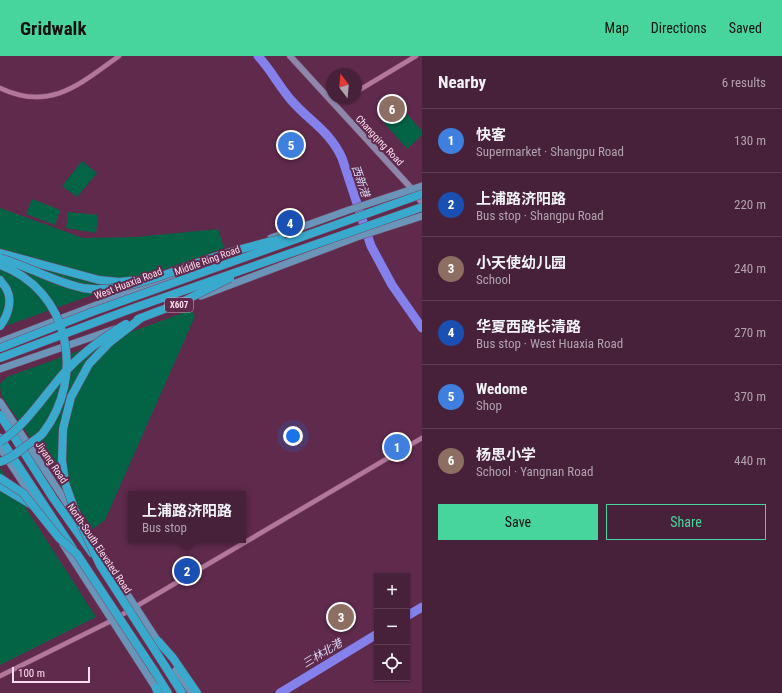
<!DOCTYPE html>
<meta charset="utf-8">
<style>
body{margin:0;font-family:"Roboto Condensed","Noto Sans SC",sans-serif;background:#512d44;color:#f1f3f6}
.controls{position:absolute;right:12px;bottom:12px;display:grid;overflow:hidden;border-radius:0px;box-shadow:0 1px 3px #0004}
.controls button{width:36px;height:36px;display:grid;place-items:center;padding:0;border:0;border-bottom:1px solid #5f3e53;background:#472039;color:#f1f3f6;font:20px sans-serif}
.compass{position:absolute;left:326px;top:12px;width:36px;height:36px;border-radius:50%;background:#472039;box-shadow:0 1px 3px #0004;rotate:344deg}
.scale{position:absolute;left:12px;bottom:10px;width:78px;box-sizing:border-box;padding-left:4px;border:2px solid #ffddf0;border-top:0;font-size:11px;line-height:14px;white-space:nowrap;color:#ffddf0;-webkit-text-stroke:3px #5f2a4c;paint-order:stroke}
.you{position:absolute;left:293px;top:380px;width:14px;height:14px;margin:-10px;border:3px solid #fff;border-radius:50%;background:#1a73e8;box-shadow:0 0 0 6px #1a73e833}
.badge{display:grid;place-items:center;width:26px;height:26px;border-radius:50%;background:#48d49d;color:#fff;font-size:13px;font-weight:700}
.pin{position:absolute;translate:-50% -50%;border:2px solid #fff;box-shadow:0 1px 4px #0006}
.popup{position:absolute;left:128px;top:435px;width:118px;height:52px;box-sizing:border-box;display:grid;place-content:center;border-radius:0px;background:#472039;filter:drop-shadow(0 1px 3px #0005);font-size:13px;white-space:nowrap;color:#b0a3ae}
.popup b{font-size:15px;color:#f1f3f6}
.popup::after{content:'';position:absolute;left:50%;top:100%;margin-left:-8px;border:8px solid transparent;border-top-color:#472039}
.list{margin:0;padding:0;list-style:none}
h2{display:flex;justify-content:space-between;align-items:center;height:52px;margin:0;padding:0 16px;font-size:17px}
h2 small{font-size:13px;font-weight:400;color:#b0a3ae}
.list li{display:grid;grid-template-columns:26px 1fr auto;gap:12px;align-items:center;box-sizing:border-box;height:64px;padding:0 16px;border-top:1px solid #5f3e53}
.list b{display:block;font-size:15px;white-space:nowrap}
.list p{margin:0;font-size:13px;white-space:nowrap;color:#b0a3ae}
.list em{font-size:13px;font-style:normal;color:#b0a3ae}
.actions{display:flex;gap:8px;padding:12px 16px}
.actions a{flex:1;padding:9px 0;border:1px solid #48d49d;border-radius:0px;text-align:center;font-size:14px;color:#48d49d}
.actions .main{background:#48d49d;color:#111}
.icon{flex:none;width:22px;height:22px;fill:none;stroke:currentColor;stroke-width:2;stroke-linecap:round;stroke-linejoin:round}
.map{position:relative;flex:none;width:422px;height:637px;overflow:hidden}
header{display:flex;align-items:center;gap:24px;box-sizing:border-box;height:56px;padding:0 20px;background:#48d49d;color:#111}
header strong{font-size:19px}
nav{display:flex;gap:22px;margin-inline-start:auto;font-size:14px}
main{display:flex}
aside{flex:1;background:#472039}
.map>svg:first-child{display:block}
</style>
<header>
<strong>Gridwalk</strong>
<nav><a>Map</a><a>Directions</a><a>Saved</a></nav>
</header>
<main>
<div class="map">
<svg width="422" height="637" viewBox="0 0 422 637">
<rect width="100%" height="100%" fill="#5f2a4c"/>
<!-- green -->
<g fill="#036445">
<polygon points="397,47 422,75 422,79 407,93 380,62"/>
<polygon points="82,105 97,117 77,141 62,130"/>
<polygon points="32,143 60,154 55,169 26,158"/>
<polygon points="0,152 83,182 136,181 218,173 224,192 0,272"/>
<polygon points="68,156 98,159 96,177 66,172"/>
<polygon points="191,254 195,260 105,464 93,473 1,339 0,328 7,321"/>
<polygon points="0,412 96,561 0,609"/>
</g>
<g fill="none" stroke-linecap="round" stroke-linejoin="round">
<!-- river -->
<g stroke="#8581ec" stroke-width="9">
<path d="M258 0C271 14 279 30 291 44 310 66 329 74 342 102L371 190 392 229 422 272"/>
<polyline points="407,560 422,551"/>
<polyline points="280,637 377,578"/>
</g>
<defs>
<g id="street">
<path d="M0 32C50 56 80 28 119 0"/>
<polyline points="356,36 416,0"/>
<polyline points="332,45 342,42"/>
<polyline points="0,620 113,564 422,382"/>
</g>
<polyline id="secondary" points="290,0 412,133 422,147"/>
<g id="primary">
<polyline points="271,182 349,154 422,130"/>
<polyline points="201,240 357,181 422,160"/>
<polyline points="0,286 177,218"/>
<polyline points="0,313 115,273"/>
<polyline points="0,346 74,458"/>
<polyline points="0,392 41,454"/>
<polyline points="91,483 161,590"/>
<polyline points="63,488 159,637"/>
<polyline points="176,614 192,637"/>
</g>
<g id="highway">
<polyline points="0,197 99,224 119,226 139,224"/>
<path d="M0 224C2 227 6 231 7 234 13 246 7 261 0 270"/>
<polyline points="0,359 53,442 92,497"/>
<polyline points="0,382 73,493"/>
<polyline points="0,430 32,449"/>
<polyline points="158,585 173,602 197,637"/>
<polyline points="165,610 182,637"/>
<polyline points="155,616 168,637"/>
<polyline points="156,632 158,637"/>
</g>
</defs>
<!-- street casing -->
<use href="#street" stroke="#774967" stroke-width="5.5"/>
<!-- secondary casing -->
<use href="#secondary" stroke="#774967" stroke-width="7"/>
<!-- primary casing -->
<use href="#primary" stroke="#774967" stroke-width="8"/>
<!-- highway casing -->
<use href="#highway" stroke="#774967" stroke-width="9"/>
<!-- street -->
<use href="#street" stroke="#b4779c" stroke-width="4.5"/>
<!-- secondary -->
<use href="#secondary" stroke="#8f86ab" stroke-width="6"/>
<!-- primary -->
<use href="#primary" stroke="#6a95b9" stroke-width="7"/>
<!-- highway -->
<use href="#highway" stroke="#39a9cd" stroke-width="8"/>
<defs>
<g id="highway-bridge">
<path d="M0 202C28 210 54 226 83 232 122 239 176 214 214 201 236 194 259 188 281 183"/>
<path d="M0 209C70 234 86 321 43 377 39 382 31 386 26 390 17 397 10 403 0 406"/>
<polyline points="141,262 110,286 89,308 71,341 63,373 62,404 65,427 75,455 100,509 165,610"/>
<polyline points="138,263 180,247 230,222"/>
<polyline points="0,292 92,256 422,138"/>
<polyline points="0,302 131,253 422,151"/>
<path d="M0 386C26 369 43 341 63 318 81 298 102 282 126 268"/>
<polyline points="0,422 23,437 59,482 77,498 155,616"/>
</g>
</defs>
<!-- highway-bridge casing -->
<use href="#highway-bridge" stroke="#774967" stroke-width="9" stroke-linecap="butt"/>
<!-- highway-bridge -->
<use href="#highway-bridge" stroke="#39a9cd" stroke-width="8"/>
</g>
<g text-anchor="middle" stroke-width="4" stroke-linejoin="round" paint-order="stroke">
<!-- shield labels -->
<rect fill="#5f2a4c" stroke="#cfa7bf" stroke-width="1" x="165" y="242" width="28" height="14" rx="3"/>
<g font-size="9" font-weight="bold" fill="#ffddf0">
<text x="179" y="252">X607</text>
</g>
<!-- street labels -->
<g font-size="10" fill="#ffddf0" stroke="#5f2a4c">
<text transform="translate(380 84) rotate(47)" y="4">Changqing Road</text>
<text transform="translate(207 204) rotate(-20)" y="4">Middle Ring Road</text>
<text transform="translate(128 227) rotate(-21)" y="4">West Huaxia Road</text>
<text transform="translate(52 406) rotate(56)" y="4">Jiyang Road</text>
<text transform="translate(100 492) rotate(56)" y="4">North-South Elevated Road</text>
</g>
<!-- water labels -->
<g font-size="11" font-style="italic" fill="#d6d8f3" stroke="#5f2a4c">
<text transform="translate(361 125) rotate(71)" y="4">西新港</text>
<text transform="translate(322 597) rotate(-31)" y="4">三林北港</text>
</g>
</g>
</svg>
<div class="controls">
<button>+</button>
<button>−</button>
<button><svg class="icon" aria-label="locate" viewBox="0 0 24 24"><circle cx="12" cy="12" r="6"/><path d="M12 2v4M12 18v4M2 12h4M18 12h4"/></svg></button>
</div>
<svg class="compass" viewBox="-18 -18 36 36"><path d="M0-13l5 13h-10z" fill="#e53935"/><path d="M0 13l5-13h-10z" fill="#b0a3ae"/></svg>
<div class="scale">100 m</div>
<div class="you"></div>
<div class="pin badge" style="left:397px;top:391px;background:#3f7fe0">1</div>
<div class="pin badge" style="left:187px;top:515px;background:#1a4fb4">2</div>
<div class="popup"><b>上浦路济阳路</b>Bus stop</div>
<div class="pin badge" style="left:341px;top:561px;background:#8d6e63">3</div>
<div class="pin badge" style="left:290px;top:167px;background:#1a4fb4">4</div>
<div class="pin badge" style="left:291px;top:89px;background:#3f7fe0">5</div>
<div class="pin badge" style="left:392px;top:53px;background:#8d6e63">6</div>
</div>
<aside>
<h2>Nearby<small>6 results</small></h2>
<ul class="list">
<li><span class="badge" style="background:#3f7fe0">1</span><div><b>快客</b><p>Supermarket · Shangpu Road</p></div><em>130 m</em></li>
<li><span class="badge" style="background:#1a4fb4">2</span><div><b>上浦路济阳路</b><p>Bus stop · Shangpu Road</p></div><em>220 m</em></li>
<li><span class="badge" style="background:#8d6e63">3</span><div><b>小天使幼儿园</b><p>School</p></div><em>240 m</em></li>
<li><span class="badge" style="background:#1a4fb4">4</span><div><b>华夏西路长清路</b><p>Bus stop · West Huaxia Road</p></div><em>270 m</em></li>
<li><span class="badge" style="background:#3f7fe0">5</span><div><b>Wedome</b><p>Shop</p></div><em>370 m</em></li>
<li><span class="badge" style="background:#8d6e63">6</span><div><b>杨思小学</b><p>School · Yangnan Road</p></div><em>440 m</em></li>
</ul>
<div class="actions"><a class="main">Save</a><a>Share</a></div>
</aside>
</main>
